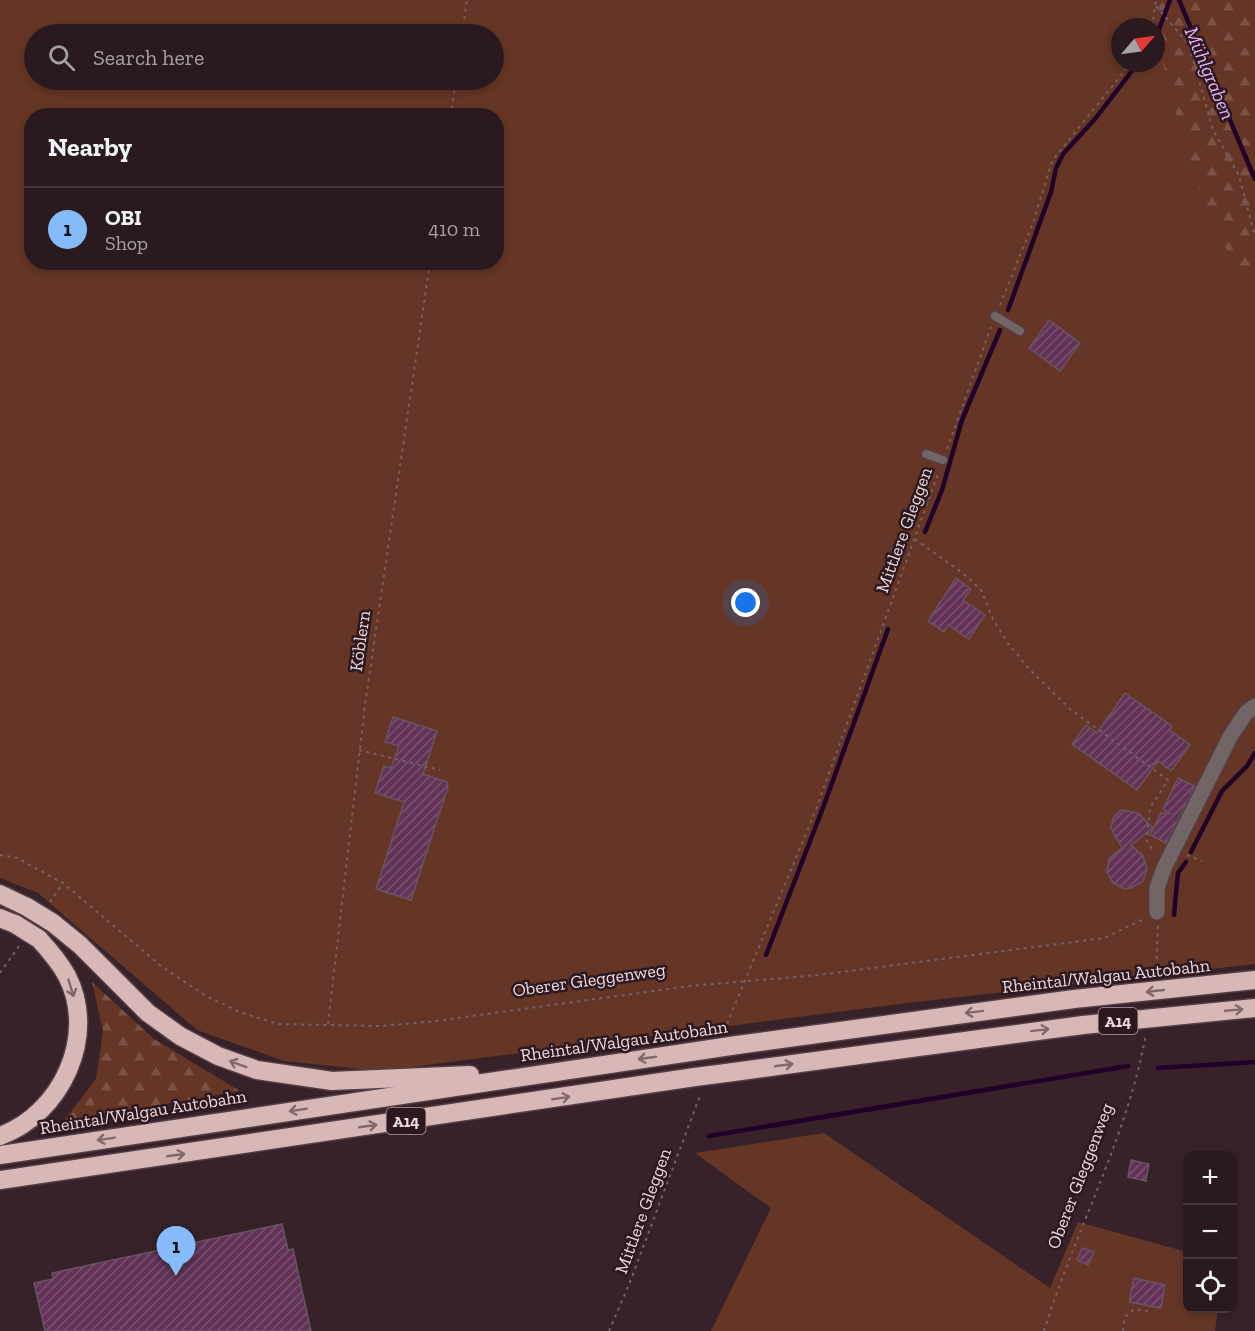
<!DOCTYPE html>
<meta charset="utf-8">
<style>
body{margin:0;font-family:"Zilla Slab",serif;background:#36272c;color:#f1f3f6}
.controls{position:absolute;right:18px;bottom:18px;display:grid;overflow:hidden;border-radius:12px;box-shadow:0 3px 9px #0003}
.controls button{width:54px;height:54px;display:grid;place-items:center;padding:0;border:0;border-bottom:2px solid #46383d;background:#2a1a1f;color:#f1f3f6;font:30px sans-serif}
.compass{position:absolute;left:1111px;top:18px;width:54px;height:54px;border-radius:50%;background:#2a1a1f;box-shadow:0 3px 9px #0003;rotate:62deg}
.you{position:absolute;left:746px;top:603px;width:21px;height:21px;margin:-15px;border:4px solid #fff;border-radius:50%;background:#1a73e8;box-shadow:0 0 0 9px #1a73e833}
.badge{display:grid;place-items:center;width:39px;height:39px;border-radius:50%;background:#86bbfb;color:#111;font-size:20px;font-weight:700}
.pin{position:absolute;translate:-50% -50px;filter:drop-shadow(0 2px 3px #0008)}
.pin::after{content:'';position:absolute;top:32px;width:21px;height:18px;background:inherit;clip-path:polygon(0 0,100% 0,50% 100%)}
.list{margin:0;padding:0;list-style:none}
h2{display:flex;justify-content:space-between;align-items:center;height:78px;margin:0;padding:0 24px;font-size:26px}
h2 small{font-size:20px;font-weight:400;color:#a5a1a4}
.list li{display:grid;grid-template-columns:39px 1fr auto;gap:18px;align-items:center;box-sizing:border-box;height:84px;padding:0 24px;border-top:2px solid #46383d}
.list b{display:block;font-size:22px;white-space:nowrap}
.list p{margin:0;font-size:20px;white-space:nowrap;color:#a5a1a4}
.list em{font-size:20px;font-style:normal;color:#a5a1a4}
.icon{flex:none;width:33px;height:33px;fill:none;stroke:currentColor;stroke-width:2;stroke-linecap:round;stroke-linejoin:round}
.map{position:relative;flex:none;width:1255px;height:1331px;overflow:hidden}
.search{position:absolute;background:#2a1a1f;box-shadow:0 3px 9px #0003;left:24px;top:24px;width:480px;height:66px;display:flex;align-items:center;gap:15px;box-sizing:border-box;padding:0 21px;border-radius:33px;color:#a5a1a4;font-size:22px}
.panel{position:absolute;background:#2a1a1f;box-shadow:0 3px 9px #0003;left:24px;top:108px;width:480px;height:162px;border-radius:24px}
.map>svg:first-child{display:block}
</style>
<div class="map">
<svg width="1255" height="1331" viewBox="0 0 1255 1331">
<defs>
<pattern id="forest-firs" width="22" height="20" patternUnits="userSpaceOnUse" patternTransform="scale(1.5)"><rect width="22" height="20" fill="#653625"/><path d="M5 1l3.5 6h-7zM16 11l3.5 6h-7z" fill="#7b5244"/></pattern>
<pattern id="building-hatch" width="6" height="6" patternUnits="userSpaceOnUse" patternTransform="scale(1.5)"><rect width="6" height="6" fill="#633357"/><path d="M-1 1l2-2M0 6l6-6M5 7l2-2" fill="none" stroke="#79506f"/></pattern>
</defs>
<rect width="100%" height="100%" fill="#382229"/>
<!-- green -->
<g fill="#653625" fill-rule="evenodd">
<path d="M0 0H1255V964L907 1003 380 1071 284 1061 197 1030 38 893 0 878ZM1120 27H1156V63H1120ZM34 34H494V80H34ZM32 116H496V262H32Z"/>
<polygon points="824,1133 1050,1288 1078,1222 1187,1252 1188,1308 1218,1309 1215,1331 711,1331 771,1208 695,1153"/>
</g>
<!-- forest -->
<g fill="url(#forest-firs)">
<path d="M1156 0H1255V289C1196 223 1180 120 1156 38V27L1152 25Z"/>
<polygon points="92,982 154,1039 240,1091 63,1122 96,1079 103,1031"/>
</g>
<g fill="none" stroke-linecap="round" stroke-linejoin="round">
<!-- stream -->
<g stroke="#20012a" stroke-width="4.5">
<polyline points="1179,0 1255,179"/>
<polyline points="1156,37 1170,0"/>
<polyline points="1008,310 1051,192 1056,168 1063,154 1095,119 1138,63"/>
<polyline points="925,532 942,490 962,420 1000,330"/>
<polyline points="1191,852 1222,791 1247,766 1255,753"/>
<polyline points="1174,915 1178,873 1186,862"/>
<polyline points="766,955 824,805 888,629"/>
<polyline points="1158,1068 1255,1062"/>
<polyline points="709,1136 1128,1066"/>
</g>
</g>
<!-- building -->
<g fill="url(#building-hatch)" stroke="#685362" stroke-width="1.5">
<polygon points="1049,320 1080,343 1060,371 1029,348"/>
<polygon points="956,578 971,589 963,600 985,615 969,639 948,625 944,632 928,621"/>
<polygon points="1125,693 1172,726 1170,730 1190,745 1171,771 1158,761 1137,790 1072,744 1086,725 1097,733"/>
<polygon points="393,717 437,731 423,774 447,782 448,787 411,900 376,889 404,802 375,793 384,766 391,768 399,746 385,742"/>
<polygon points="1178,778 1195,786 1166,843 1150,835 1161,813 1170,814 1163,809"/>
<polygon points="1121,810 1138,813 1153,828 1131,845 1143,856 1147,869 1143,881 1131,888 1125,889 1113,883 1107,872 1109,859 1122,848 1111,828 1113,818"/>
<polygon points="1131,1160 1149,1164 1146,1181 1128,1177"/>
<polygon points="282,1224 288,1250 293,1249 311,1331 45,1331 34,1283 53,1279 52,1273"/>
<polygon points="1082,1248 1094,1252 1088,1265 1077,1260"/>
<polygon points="1134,1278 1165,1285 1161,1308 1129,1302"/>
</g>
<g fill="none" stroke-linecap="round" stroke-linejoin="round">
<defs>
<g id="lane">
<polyline points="995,316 1020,331"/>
<polyline points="926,454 943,460"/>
</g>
<polyline id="street" points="1157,912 1157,888 1164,868 1231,735 1246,713 1255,706"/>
<g id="highway">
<polyline points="0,894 27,907"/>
<polyline points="0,918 15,924"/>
<polyline points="53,923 80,945 148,1013 180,1036 218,1056 257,1070 332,1081 470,1075"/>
<polyline points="737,1045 1074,999 1255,980"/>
<polyline points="726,1073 1083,1025 1255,1008"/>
<path d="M0 1136C61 1114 98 1036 67 976 60 963 49 950 39 939"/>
<polyline points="0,1155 704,1050"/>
<polyline points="0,1180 695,1077"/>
</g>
</defs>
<!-- lane casing -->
<use href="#lane" stroke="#543f46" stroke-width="11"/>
<!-- street casing -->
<use href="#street" stroke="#543f46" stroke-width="18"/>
<!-- highway casing -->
<use href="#highway" stroke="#543f46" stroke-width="21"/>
<!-- path -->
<g stroke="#746066" stroke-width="2" stroke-dasharray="3 4.5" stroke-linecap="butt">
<polyline points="1156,6 1189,45 1213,130 1239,176 1255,236"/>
<polyline points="1152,27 1156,0"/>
<polyline points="462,34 467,0"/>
<polyline points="451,116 456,80"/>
<polyline points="1000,305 1033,223 1052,161 1131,63"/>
<polyline points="947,449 991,327"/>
<polyline points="915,539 965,575 981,590 993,619 1007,642 1029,669 1070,709 1168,780 1150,808 1147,841 1154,852"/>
<polyline points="359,750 440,770"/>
<polyline points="0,855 17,858 63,883 161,966 206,996 242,1013 279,1024 380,1026 428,1022 690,986 818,975 1104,938 1144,919"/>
<polyline points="1187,855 1202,861"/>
<polyline points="50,902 63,883"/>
<polyline points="0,973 19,946"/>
<polyline points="1156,974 1158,926"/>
<polyline points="328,1024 365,705 430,262"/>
<polyline points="724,1031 815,812 939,471"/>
<polyline points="609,1331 630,1282 701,1093"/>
<path d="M1044 1331C1075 1231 1127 1138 1146 1034"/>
<polyline points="1123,1331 1125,1317 1134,1309 1148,1311"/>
</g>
<!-- lane -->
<use href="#lane" stroke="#726565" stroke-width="8"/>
<!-- street -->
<use href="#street" stroke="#726565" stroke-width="15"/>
<!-- highway -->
<use href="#highway" stroke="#d7b8b7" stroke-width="18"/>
<defs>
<g id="highway-bridge">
<polyline points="27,907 53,923"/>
<polyline points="15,924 39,939"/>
<polyline points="704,1050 737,1045"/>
<polyline points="695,1077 726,1073"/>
</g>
</defs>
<!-- highway-bridge casing -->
<use href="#highway-bridge" stroke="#543f46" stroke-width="21" stroke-linecap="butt"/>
<!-- highway-bridge -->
<use href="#highway-bridge" stroke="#d7b8b7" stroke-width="18"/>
</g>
<!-- one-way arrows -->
<defs><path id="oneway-shaft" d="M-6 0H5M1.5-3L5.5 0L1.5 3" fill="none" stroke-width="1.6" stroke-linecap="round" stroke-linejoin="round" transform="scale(1.5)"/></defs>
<g stroke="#82686c">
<use href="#oneway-shaft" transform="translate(71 988) rotate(73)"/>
<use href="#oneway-shaft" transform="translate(1155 991) rotate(174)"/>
<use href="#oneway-shaft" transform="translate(1234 1010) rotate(-5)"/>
<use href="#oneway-shaft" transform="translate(974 1012) rotate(173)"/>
<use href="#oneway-shaft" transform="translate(1040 1030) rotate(-7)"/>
<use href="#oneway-shaft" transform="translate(647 1058) rotate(172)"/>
<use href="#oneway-shaft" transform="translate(238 1064) rotate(-160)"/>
<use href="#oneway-shaft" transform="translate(784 1065) rotate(-8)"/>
<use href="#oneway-shaft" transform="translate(561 1098) rotate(-9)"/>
<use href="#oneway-shaft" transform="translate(298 1110) rotate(171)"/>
<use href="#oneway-shaft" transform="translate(368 1126) rotate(-8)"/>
<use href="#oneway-shaft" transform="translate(106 1139) rotate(171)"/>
<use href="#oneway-shaft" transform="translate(176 1155) rotate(-8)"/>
</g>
<g text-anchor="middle" stroke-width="5" stroke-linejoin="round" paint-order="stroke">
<!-- shield labels -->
<g fill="#2e1820" stroke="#b1a0a5" stroke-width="1.5">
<rect x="1098.5" y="1008" width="39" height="26" rx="4.5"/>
<rect x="386.5" y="1108" width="39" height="26" rx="4.5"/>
</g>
<g font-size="16" font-weight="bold" fill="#e9dade">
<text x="1118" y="1027">A14</text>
<text x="406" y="1127">A14</text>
</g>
<!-- street labels -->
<g font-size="18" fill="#e9dade" stroke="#2e1820">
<text transform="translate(904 530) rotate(-70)" y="6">Mittlere Gleggen</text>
<text transform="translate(360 641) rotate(-82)" y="6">Köblern</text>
<text transform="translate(1106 976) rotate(-6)" y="6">Rheintal/Walgau Autobahn</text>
<text transform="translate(589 980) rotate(-8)" y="6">Oberer Gleggenweg</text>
<text transform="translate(624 1041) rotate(-8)" y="6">Rheintal/Walgau Autobahn</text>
<text transform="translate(143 1112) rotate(-9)" y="6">Rheintal/Walgau Autobahn</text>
<text transform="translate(1080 1176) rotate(-69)" y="6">Oberer Gleggenweg</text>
<text transform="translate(643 1211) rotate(-70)" y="6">Mittlere Gleggen</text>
</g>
<!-- water labels -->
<g font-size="20" font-style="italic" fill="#e6b0fa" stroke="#2e1820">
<text transform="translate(1210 73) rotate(67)" y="7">Mühlgraben</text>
</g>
</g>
</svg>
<div class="controls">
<button>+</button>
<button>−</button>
<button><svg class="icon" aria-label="locate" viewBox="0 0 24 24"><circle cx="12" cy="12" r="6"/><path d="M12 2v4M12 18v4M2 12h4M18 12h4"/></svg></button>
</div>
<svg class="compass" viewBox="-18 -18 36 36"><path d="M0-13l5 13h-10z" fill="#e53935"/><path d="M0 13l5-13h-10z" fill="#a5a1a4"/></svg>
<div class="you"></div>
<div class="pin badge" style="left:176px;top:1276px">1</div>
<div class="search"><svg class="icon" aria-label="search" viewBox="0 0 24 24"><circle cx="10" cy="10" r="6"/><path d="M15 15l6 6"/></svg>Search here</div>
<section class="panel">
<h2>Nearby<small></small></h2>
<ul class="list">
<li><span class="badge">1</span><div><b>OBI</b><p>Shop</p></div><em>410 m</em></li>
</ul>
</section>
</div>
